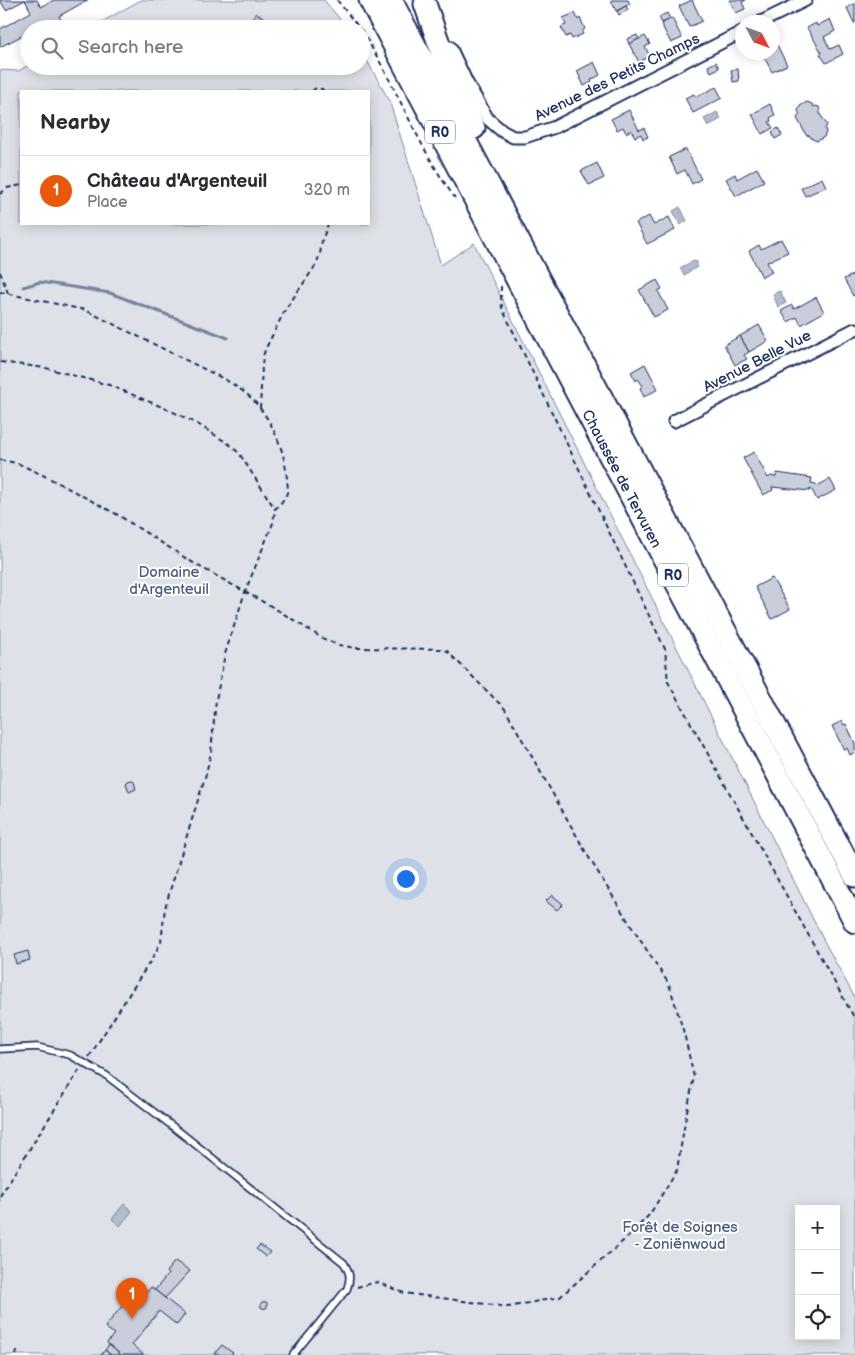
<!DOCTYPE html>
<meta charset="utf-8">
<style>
body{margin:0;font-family:"Balsamiq Sans",sans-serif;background:#f7f7f7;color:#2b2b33}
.controls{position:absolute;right:15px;bottom:15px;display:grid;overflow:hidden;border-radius:0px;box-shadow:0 2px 12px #0003}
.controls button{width:45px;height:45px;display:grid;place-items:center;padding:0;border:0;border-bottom:1px solid #e1e1e2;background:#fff;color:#2b2b33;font:25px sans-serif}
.compass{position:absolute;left:735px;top:15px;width:45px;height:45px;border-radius:50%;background:#fff;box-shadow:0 2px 12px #0003;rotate:131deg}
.you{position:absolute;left:405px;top:878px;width:18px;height:18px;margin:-12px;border:4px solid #fff;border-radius:50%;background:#1a73e8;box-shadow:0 0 0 8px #1a73e833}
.badge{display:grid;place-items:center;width:32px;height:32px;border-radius:50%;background:#ea580c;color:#fff;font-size:16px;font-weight:700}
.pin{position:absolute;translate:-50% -41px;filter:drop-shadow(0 1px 2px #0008)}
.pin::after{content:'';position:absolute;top:26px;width:18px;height:15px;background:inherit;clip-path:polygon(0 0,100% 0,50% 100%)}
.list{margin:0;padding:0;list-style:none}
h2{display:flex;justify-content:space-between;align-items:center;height:65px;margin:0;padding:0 20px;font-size:21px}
h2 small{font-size:16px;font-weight:400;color:#7c7c81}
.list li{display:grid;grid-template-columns:32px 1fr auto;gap:15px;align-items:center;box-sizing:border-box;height:70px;padding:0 20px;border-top:1px solid #e1e1e2}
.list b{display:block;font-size:19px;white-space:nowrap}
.list p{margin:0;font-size:16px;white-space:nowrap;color:#7c7c81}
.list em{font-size:16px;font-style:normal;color:#7c7c81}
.icon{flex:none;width:28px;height:28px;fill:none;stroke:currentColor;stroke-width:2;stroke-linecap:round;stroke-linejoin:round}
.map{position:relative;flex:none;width:855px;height:1355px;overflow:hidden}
.search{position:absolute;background:#fff;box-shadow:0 2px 12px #0003;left:20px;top:20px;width:350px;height:55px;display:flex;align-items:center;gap:12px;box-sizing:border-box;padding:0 18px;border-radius:28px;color:#7c7c81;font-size:19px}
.panel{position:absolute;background:#fff;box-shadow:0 2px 12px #0003;left:20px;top:90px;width:350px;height:135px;border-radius:0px}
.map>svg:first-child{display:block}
</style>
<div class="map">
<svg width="855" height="1355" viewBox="0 0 855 1355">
<rect width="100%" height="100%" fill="#fff"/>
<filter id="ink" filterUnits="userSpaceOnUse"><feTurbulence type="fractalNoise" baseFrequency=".02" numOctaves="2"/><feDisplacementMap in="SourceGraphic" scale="10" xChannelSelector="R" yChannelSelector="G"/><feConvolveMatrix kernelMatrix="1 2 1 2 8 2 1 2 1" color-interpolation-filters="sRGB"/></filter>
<g filter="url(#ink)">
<!-- green -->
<g fill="#dee1e7" stroke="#7c88a2" fill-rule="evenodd">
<polygon points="141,0 324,0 348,29 89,29"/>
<path d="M361 50 389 100 441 265 474 243 823 939 855 998V1355H0V70L18 71 29 65V66H361ZM21 91H369V224H21ZM799 1209H836V1336H799Z"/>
</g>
<!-- water -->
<g fill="#b5bbca" stroke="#77839f">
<polygon points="717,112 721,119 708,126 704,119"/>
<polygon points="680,207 687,221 680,225 673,211"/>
<polygon points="693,261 697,262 697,267 684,275 680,268"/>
<polygon points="780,291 786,303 778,307 773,294"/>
<polygon points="124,1204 132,1211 120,1226 112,1219"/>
</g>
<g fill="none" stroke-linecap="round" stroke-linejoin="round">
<!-- stream -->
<polyline stroke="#77839f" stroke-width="3" points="23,287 40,282 110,293 228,338"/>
</g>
<!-- building -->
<g fill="#caceda" stroke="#1b2f5e">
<polygon points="0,0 37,0 41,7 54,0 88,0 59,16 63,23 53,29 29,29 29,37 27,33 0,47 0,29 31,12 25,0 6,10"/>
<polygon points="611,0 628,0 630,4 616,11"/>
<polygon points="692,0 702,21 689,27 679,6"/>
<polygon points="729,0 746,0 742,2 745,9 736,13"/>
<polygon points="855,3 855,23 854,23 847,8"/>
<polygon points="626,6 628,10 619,15 617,11"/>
<polygon points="256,13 263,17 260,25 252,22"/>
<polygon points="575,13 578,20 580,18 585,29 582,31 583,34 572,39 570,35 566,37 561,27 566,25 563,18"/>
<polygon points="667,13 670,19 662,23 659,17"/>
<polygon points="672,18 682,38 671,43 661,24"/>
<polygon points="830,19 835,31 824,37 830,49 839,45 843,54 826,63 820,54 822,53 807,28 816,23 817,26"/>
<polygon points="637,35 639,39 629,44 627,39"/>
<polygon points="645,36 650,44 645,47 650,56 639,62 629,44"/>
<polygon points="777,45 787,65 772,72 762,53 772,52 772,47"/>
<polygon points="594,62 600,75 591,80 592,82 584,86 577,71"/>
<polygon points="716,62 719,68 711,72 708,66"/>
<polygon points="738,69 739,81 733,82 731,70"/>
<polygon points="716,87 722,98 693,113 685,98 694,94 696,97"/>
<polygon points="807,102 812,104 814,107 816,106 819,107 820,111 820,114 827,125 825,129 826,132 824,137 817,141 812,139 810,136 806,135 797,118 800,114 798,111 800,106"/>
<polygon points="770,104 775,115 770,118 771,121 769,122 773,128 762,134 752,114"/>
<polygon points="629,110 639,130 644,128 648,137 643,139 641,134 635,137 631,130 626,133 623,127 617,130 611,119"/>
<polygon points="778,128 782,135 775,139 772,132"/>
<polygon points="686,149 701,179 692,184 685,170 677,174 669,157"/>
<polygon points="597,163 604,178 589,185 581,171"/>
<polygon points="757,168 764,181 736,196 726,179 735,174 737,179"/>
<polygon points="822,178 826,187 805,196 801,188"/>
<polygon points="649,216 654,225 669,217 675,230 647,244 636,223"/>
<polygon points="781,239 788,252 767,262 772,272 762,277 749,251 759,245 761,249"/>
<polygon points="855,274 855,295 853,296 844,279"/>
<polygon points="657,280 662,289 658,291 668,310 654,317 639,290"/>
<polygon points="816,297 824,312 801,325 797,317 788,322 781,311 792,305 794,309"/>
<polygon points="759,325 768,341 749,352 740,336"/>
<polygon points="740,336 749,352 744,355 747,359 735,365 724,345"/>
<polygon points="645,364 658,389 644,397 640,388 643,386 638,379 636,381 631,372"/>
<polygon points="754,452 768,478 771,476 776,477 777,473 812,478 811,483 816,484 817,486 830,479 836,490 817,500 812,490 810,489 810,491 772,487 773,490 763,495 743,458"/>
<polygon points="772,578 790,609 772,619 755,587"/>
<polygon points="842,721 844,725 846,724 855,743 855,752 850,755 847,748 844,750 832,726"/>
<polygon points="131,780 134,782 136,789 129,792 126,783 128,781"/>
<polygon points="552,895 563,904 557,910 546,901"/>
<polygon points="28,951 30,960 16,964 14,955"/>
<polygon points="260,1245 270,1252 266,1257 256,1249"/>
<polygon points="175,1261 190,1271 165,1298 155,1290 168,1274 166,1272"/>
<polygon points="151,1287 185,1314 177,1325 159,1311 132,1345 144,1355 121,1355 107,1343 114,1334 105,1327 136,1289 144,1296"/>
<circle cx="264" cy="1305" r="3.5"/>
<polygon points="109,1345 121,1355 111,1355 105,1350"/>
<polygon points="222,1345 233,1353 231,1355 214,1354"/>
<polygon points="105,1350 111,1355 101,1355"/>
</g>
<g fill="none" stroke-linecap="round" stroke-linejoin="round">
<defs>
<path id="lane" d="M0 1049 37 1047 70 1055 107 1076 176 1129 344 1263C350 1273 351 1278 347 1289L293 1355"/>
<g id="street">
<polyline points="761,22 806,0"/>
<polyline points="450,47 467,83 488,119 502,131 513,137 525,137 555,127 742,32"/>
<polyline points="674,421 855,329"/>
</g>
<g id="highway">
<path id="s1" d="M370 0 855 922"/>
<polyline points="391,0 855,876"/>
<polyline points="425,4 450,75 474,128"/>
</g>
</defs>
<!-- lane casing -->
<use href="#lane" stroke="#1b2f5e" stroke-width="9"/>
<!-- street casing -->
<use href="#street" stroke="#1b2f5e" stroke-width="15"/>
<!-- highway casing -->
<use href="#highway" stroke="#1b2f5e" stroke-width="25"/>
<!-- path -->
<g stroke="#1b2f5e" stroke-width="2" stroke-dasharray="5 4" stroke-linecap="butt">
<polyline points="337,0 360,29"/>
<path d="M361 30C396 84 417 146 455 198"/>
<polyline points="312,91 316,88 322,89 324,91"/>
<polyline points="0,194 7,188 21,185"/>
<polyline points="0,272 8,293"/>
<polyline points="501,286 501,297 502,308 665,649 668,682 855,1019"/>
<path d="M0 292 85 310 226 380C235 386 244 391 251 398 272 419 285 450 287 479 287 482 288 487 288 490 286 497 280 505 275 509L239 453 229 444 196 423 167 409 109 385 46 368 0 362"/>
<polyline points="260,409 262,366 263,356 266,348 285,310 316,265 320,254 322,241 328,224"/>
<polyline points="0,460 17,463 47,477 118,515 195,564 276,609 322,638 338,645 357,648 445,649 505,709 588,856 631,926 669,984 684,1033 694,1077 686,1116 677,1170 650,1214 631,1234 560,1297 508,1307 404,1293 377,1282 357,1287"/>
<polyline points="89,1057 153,957 161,942 165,908 172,884 206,774 211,752 216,700 225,654 245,592 273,523 275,509"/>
<polyline points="0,1196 80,1069"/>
<polyline points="16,1355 18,1348"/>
</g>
<!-- lane -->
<use href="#lane" stroke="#fff" stroke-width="5.5"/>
<!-- street -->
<use href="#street" stroke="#fff" stroke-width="11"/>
<!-- highway -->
<use href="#highway" stroke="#fff" stroke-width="21"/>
</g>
</g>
<g text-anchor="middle" stroke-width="4" stroke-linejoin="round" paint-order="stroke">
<!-- shield labels -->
<g fill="#fff" stroke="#5f6d8e" stroke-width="1">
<rect x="425" y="120.5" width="30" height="23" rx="4"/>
<rect x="658" y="563.5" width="30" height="23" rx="4"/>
</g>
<g font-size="14" font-weight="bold" fill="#1b2f5e">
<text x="440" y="137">R0</text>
<text x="673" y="580">R0</text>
</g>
<!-- street labels -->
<g font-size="15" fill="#1b2f5e" stroke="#fff">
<text transform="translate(617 77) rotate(-26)" y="5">Avenue des Petits Champs</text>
<text transform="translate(757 361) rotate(-27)" y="5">Avenue Belle Vue</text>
<text dy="5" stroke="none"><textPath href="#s1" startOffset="541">Chaussée de Tervuren</textPath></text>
</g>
<!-- park labels -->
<g font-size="15" fill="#4c5c80" stroke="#fff">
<text x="169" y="577">Domaine<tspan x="169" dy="17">d'Argenteuil</tspan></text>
<text x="680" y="1232">Forêt de Soignes<tspan x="680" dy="17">- Zoniënwoud</tspan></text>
</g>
</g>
</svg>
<div class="controls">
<button>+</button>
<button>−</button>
<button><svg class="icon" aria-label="locate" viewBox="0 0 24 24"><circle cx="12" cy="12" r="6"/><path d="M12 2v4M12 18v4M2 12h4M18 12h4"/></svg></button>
</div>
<svg class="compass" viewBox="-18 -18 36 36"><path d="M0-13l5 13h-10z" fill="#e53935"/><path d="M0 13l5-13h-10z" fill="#7c7c81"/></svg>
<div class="you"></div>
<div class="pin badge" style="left:132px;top:1319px">1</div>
<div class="search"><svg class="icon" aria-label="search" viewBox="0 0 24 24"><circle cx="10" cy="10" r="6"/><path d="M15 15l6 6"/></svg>Search here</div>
<section class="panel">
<h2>Nearby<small></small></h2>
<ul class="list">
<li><span class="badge">1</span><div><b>Château d'Argenteuil</b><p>Place</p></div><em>320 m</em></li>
</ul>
</section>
</div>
